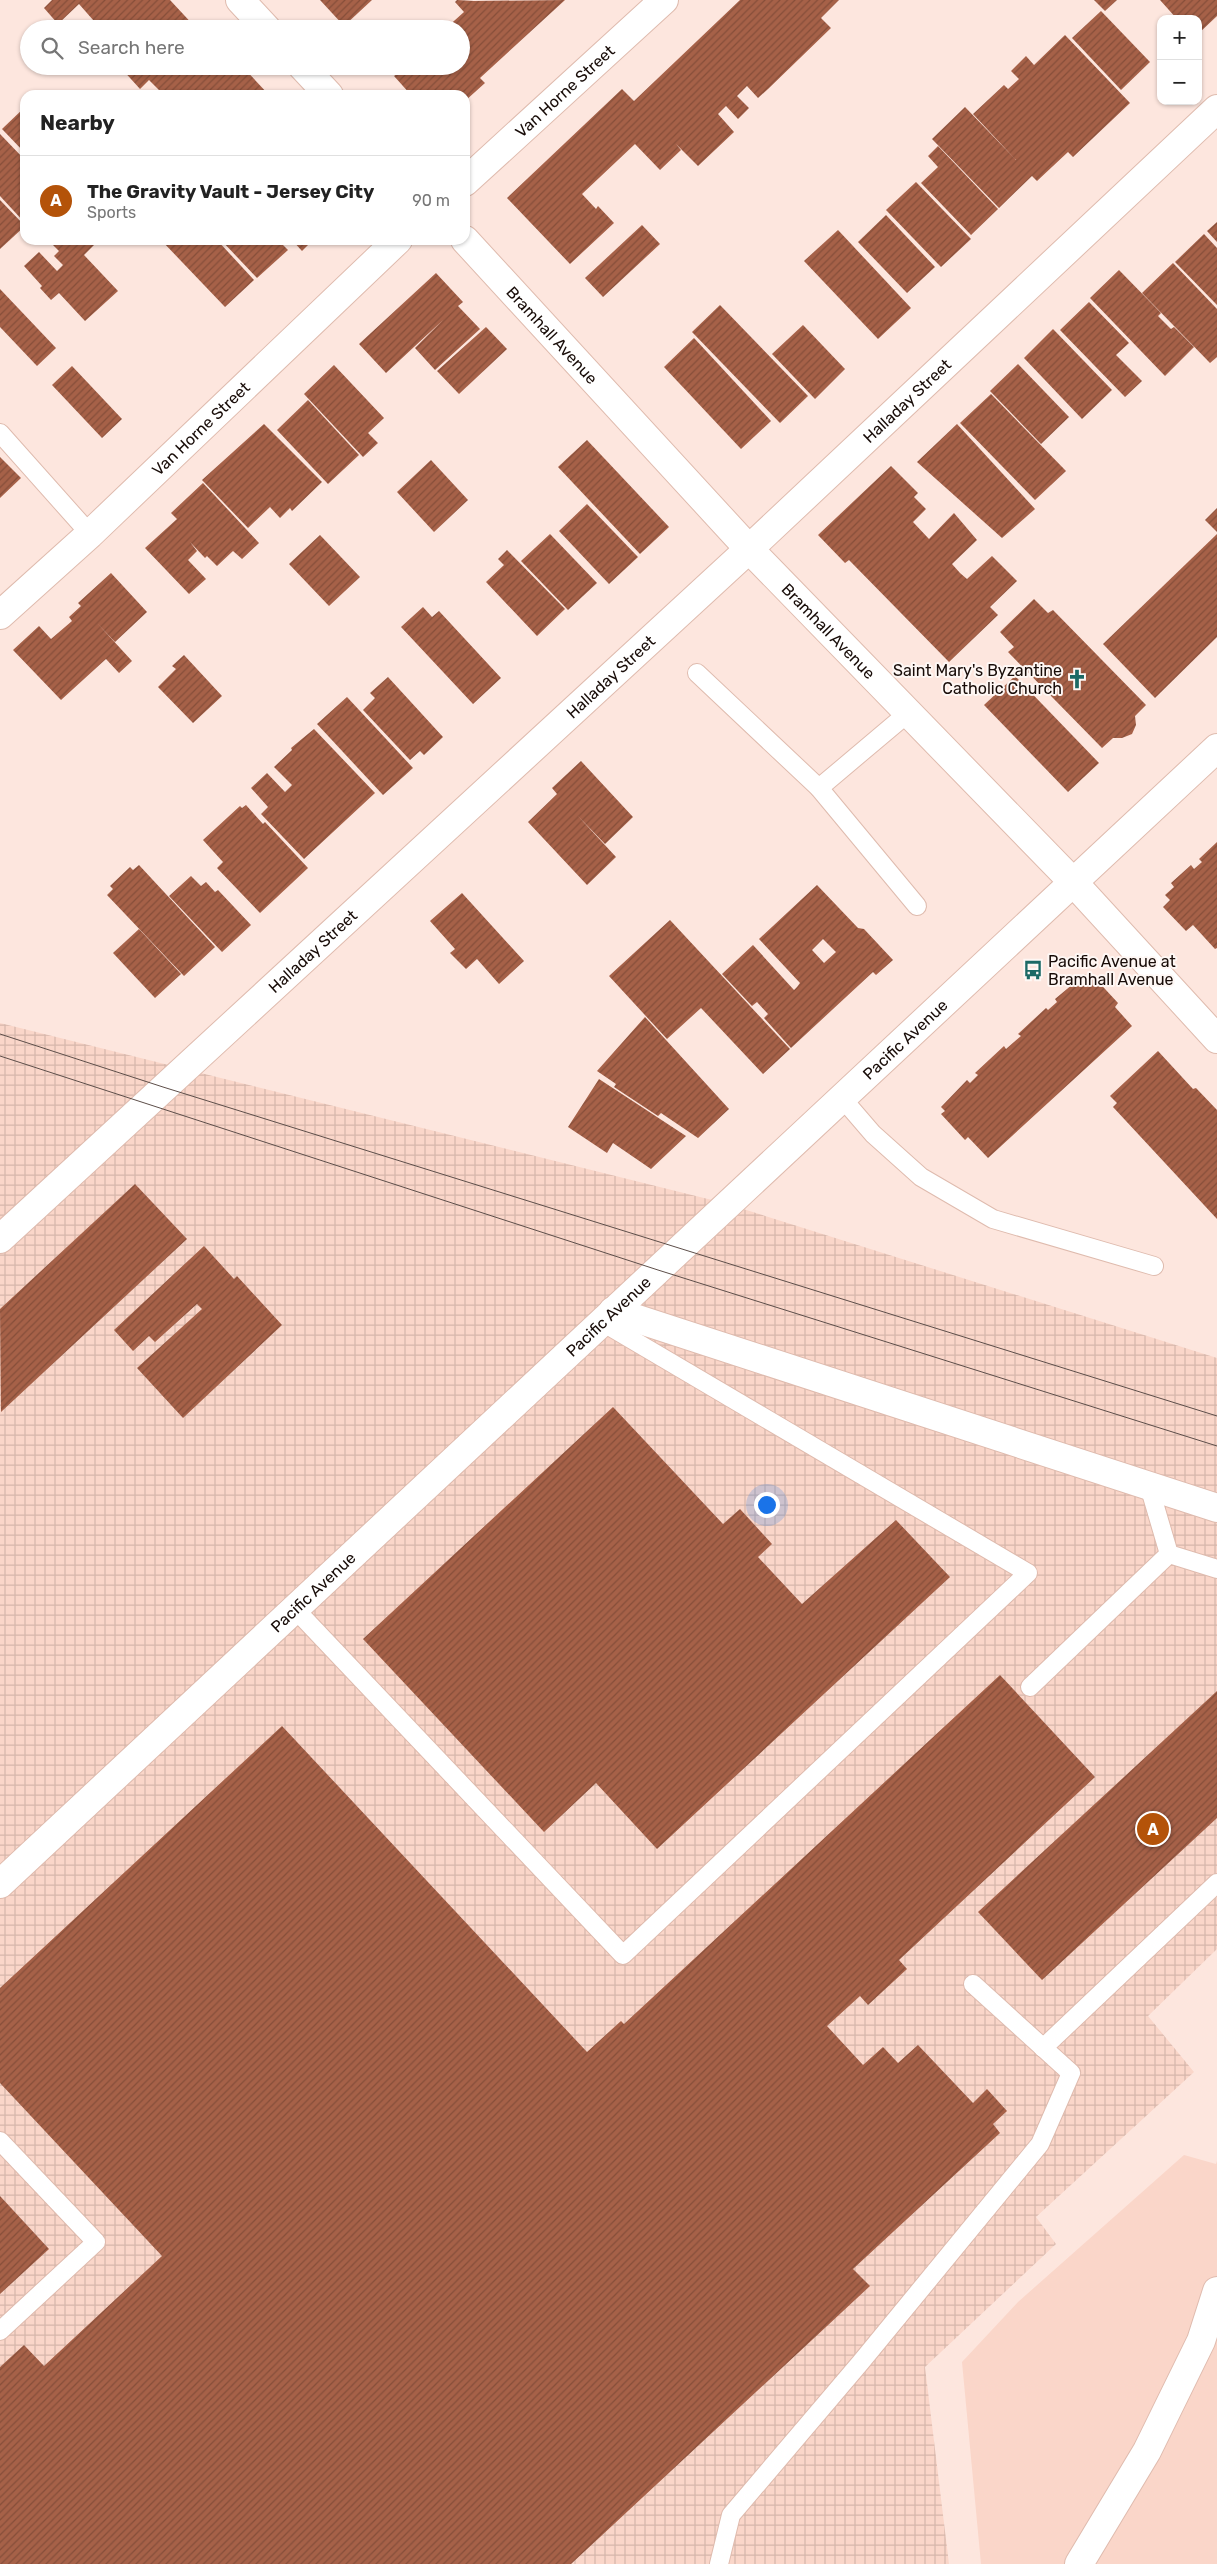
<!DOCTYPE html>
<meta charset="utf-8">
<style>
body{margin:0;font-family:Rubik,sans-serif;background:#f6f6f6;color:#222}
.controls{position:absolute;right:15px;top:15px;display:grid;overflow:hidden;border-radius:10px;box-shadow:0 1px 4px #0004}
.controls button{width:45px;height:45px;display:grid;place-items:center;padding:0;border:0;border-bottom:1px solid #e0e0e0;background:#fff;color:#222;font:25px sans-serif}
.you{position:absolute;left:766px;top:1504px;width:18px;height:18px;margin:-12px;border:4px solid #fff;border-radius:50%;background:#1a73e8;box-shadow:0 0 0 8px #1a73e833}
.badge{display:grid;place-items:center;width:32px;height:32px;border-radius:50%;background:#b45309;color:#fff;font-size:16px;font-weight:700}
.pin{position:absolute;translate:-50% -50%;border:2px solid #fff;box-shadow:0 1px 5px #0006}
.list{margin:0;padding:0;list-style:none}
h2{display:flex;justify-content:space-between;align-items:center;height:65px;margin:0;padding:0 20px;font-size:21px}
h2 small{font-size:16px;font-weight:400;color:#767676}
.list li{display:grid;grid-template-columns:32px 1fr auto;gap:15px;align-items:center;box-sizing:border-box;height:90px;padding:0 20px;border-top:1px solid #e0e0e0}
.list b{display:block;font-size:19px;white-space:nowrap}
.list p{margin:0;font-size:16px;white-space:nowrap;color:#767676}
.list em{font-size:16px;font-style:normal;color:#767676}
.icon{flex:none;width:28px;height:28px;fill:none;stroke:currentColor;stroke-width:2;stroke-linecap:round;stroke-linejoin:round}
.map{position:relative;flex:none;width:1217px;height:2564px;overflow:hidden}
.search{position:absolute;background:#fff;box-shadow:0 1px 4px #0004;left:20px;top:20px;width:450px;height:55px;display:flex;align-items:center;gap:12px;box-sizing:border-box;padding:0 18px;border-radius:28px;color:#767676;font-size:19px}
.panel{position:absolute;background:#fff;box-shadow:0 1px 4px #0004;left:20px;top:90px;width:450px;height:155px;border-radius:15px}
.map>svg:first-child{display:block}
</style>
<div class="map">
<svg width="1217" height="2564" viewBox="0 0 1217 2564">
<defs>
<pattern id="industrial-grid" width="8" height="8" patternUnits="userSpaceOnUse" patternTransform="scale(1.25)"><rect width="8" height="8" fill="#fad6c9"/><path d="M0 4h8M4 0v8" fill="none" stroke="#d6b6ab"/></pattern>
<pattern id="building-hatch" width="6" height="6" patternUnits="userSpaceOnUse" patternTransform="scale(1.25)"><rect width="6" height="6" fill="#a66148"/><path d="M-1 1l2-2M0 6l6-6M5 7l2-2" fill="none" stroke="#864e3a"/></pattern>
</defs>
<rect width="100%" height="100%" fill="#fde6de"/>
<!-- built -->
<polygon fill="#fad6c9" points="1184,2155 1216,2164 1217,2161 1217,2564 981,2564 962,2362 1018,2302"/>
<!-- industrial -->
<polygon fill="url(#industrial-grid)" points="0,1023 724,1203 1217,1358 1217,1949 1148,2016 1194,2072 1036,2217 1056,2244 925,2367 949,2564 0,2564"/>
<!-- building -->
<g fill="url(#building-hatch)" fill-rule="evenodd">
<polygon points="52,0 170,0 197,29 101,29 79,4 58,24 44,8"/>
<polygon points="320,0 372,0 344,26"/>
<polygon points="457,0 474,1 565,0 480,78 485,83 465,101 465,95 411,95 394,76 400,71 396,66 461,66 461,29 445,29 464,12 455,2"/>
<polygon points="740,0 839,0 821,18 831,28 768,89 758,98 747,86 737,96 749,108 738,119 726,106 718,114 734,132 698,166 676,144 681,150 660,170 635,144 582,194 596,209 598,206 614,223 570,264 507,198 622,89 634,101"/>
<polygon points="1094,0 1117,0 1105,11"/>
<polygon points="1160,0 1217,0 1217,16 1198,34 1198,19 1177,19"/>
<polygon points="1101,11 1150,62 1121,90 1072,38"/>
<polygon points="1065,35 1130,103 1073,157 1068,152 1037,181 1032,176 999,208 932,139 965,107 1016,160 973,114 1004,85 1008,89 1019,79 1011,71 1026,56 1034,65"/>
<polygon points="123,66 232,66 235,70 242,66 269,95 158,95 161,92 149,80 140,89 121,68"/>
<polygon points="25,107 25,153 2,129"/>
<polygon points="0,134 25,160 25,223 0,196"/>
<polygon points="938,146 998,209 971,235 921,183 938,167 928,156"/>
<polygon points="916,182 971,239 941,267 886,210"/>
<polygon points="0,200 25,226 0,249"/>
<polygon points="886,215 935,267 907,293 858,242"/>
<polygon points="1217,222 1217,242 1207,231"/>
<polygon points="642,225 660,244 603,297 585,278"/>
<polygon points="838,230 911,308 878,339 804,261"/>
<polygon points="1204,234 1217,248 1217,305 1175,262"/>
<polygon points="57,240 99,240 84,255 118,291 85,321 59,293 51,300 40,288 42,286 24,266 39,252 57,271 63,265 54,256 59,251 52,244"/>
<polygon points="161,240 217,240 254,280 225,307"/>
<polygon points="221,240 278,240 288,250 257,278"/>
<polygon points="292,240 313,240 302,251"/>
<polygon points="1173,263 1217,309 1217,357 1210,363 1142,293"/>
<polygon points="1119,270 1161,313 1158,316 1171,329 1174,327 1194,347 1165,376 1090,298"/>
<polygon points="436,273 463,302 458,306 480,329 435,370 415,348 443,320 386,373 359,344"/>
<polygon points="0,289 56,348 37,366 0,327"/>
<polygon points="1089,302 1129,343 1116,355 1142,381 1125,397 1060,330"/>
<polygon points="720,305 808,396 780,423 692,332"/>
<polygon points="803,325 845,369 815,399 772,354"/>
<polygon points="486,327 507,349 459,394 437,371"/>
<polygon points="1053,329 1112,390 1082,419 1024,358"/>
<polygon points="694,338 771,421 741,449 664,367"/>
<polygon points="1018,364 1069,417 1041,444 990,391"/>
<polygon points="334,365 384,418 368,433 378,443 363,457 304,394"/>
<polygon points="72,366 122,419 102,438 52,385"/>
<polygon points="991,394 1066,471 1035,500 960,423"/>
<polygon points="308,400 359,455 328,484 277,430"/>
<polygon points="264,424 322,482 292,511 290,508 280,518 270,507 248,528 202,480"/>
<polygon points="957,424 1035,509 1002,538 917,462"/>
<polygon points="587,440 669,527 640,554 558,467"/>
<polygon points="0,457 21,478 0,498"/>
<polygon points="431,460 468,500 434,532 397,492"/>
<polygon points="891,466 918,493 914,497 926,509 913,522 929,539 954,513 977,540 952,564 960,573 967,579 992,556 1017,581 990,607 998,615 949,662 849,560 845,563 818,535"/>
<polygon points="203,483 259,543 242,559 233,551 217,566 207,556 205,558 190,542 197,551 188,560 206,579 189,594 145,548 177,519 171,513"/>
<polygon points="587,504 638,557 609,584 559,531"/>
<polygon points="1217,508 1217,532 1205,520"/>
<polygon points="550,534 597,583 568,610 521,561"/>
<polygon points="1217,534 1217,637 1155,698 1103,644"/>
<polygon points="320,535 360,577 329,606 289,564"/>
<polygon points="507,550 565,609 537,636 486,582 504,565 498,559"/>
<polygon points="111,573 147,612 115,642 97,623 132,661 119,673 106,659 61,700 13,650 39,626 51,639 72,621 69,617 81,606 78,603"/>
<polygon points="1034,599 1048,613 1053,610 1146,705 1135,716 1136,725 1132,734 1122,738 1113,738 1102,748 1008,652 1014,647 1000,632"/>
<polygon points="423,607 432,617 439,611 501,678 473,704 401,627"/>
<polygon points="184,655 222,696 193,723 158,687 176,669 172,666"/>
<polygon points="1015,676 1099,763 1068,792 984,705"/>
<polygon points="388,677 443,737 424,755 420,751 410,760 363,710 375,698 370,693"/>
<polygon points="347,697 413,768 383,795 317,724"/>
<polygon points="314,729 375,793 304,859 261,814 268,807 251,788 267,773 285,792 292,785 274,767 292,750 291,748"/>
<polygon points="581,761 633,817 605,844 577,815 616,857 587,885 528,822 557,794 552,788"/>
<polygon points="246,805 263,824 265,822 308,868 260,913 217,868 223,862 203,840 240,806 242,808"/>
<polygon points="1217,842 1217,948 1215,949 1193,925 1186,931 1163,907 1170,900 1165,895 1174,887 1171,883 1191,865 1194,869 1202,862 1199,859"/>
<polygon points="139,865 215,947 184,976 107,895 113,889 110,886 130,867 133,870"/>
<polygon points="191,876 201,886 206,882 215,892 218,890 251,925 222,952 169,896"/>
<path d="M817 885 858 928 864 929 893 960 876 975 873 972 791 1048 764 1018 768 1014 757 1002 752 1006 722 974 753 945 794 990 797 987 800 983 759 939ZM823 939 836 952 824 963 812 950Z"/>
<polygon points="462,893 524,961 499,984 477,959 466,969 450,953 455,949 430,921"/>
<polygon points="670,920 790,1049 763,1074 701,1008 667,1039 609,976"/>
<polygon points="139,929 181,974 155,998 113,953"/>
<polygon points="1085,974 1089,979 1093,976 1118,1003 1115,1007 1132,1026 988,1158 968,1137 965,1140 941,1114 945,1111 941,1107 967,1080 970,1083 978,1075 975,1073 1004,1046 1006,1049 1021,1036 1018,1034 1046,1008 1048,1010 1057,1002 1055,999"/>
<polygon points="645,1017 729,1109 698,1138 661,1113 658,1116 614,1087 616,1084 597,1071"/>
<polygon points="1158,1051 1193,1089 1196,1088 1217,1110 1217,1219 1113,1107 1117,1103 1110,1096"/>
<polygon points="599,1079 686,1136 651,1169 613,1143 607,1153 568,1127"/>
<polygon points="135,1184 187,1239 1,1412 0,1309"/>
<polygon points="204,1246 234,1279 237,1276 282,1325 183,1418 137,1368 202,1309 197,1304 155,1342 149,1336 133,1351 114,1330"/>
<polygon points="613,1407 723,1524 740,1509 772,1544 758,1557 802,1604 896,1520 950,1577 657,1849 596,1783 544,1832 363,1639"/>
<polygon points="1000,1675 1095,1777 899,1960 907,1969 868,2005 860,1996 827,2026 863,2065 883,2047 898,2063 918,2045 973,2103 987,2089 1007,2111 993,2124 1000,2133 853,2269 870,2286 571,2564 0,2564 0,2367 24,2345 44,2366 162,2256 0,2083 0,1988 282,1726 587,2052 621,2021 624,2024"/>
<polygon points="1217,1691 1217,1818 1042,1980 978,1912"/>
<polygon points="0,2196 49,2249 0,2294"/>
</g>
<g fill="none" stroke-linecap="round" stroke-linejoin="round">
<defs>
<g id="service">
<polyline points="0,433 90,534"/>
<polyline points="697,673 819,788 908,713"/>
<polyline points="819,788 917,906"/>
<polyline points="842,1098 873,1134 921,1177 993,1219 1154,1266"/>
<polyline points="1149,1486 1169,1554 1217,1569"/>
<polyline points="295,1609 623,1955 1028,1573 602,1322"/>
<polyline points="1030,1687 1169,1554"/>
<polyline points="1043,2048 1217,1883"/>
<polyline points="0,2141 96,2242 0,2331"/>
<polyline points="719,2564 731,2515 861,2362 1040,2144 1071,2073 973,1984"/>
</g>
<g id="minor">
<polyline points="240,0 267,29"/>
<polyline points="302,66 329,95"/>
<path id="s1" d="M465 182 664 0"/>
<path id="s2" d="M465 240 749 549 1073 882 1217 1039"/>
<path id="s3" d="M0 615 90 534 398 240"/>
<path id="s4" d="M0 1239 749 549 1217 109"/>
<polyline points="613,1311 1217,1508"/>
<polyline points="1079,2564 1147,2451 1201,2341 1217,2291"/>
</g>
<g id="tertiary">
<path id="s5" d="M0 1884 1217 748"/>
</g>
</defs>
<!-- service casing -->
<use href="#service" stroke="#dfbbae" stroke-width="20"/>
<!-- minor casing -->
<use href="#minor" stroke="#dfbbae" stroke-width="30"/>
<!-- tertiary casing -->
<use href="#tertiary" stroke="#dfbbae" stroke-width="30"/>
<!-- service -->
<use href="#service" stroke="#fff" stroke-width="18"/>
<!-- minor -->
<use href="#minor" stroke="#fff" stroke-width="28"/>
<!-- tertiary -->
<use href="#tertiary" stroke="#fff" stroke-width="28"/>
<!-- tram -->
<g stroke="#5d4e49" stroke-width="1">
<polyline points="0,1034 163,1087 1217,1416"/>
<polyline points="0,1056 658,1270 1217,1446"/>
</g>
</g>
<!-- icons -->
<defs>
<symbol id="church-bare" viewBox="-9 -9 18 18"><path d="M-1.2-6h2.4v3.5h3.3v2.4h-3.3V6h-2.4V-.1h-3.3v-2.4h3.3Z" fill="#1c6965" stroke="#fef7f4" stroke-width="2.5" paint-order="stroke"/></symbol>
<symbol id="bus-bare" viewBox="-9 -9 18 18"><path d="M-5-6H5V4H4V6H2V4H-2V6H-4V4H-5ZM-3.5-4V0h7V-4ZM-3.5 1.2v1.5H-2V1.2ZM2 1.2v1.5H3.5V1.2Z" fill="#1c6965" stroke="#fef7f4" stroke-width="2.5" paint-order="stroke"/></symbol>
</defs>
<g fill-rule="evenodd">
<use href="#church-bare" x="1063" y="665" width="28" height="28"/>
<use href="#bus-bare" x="1019" y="956" width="28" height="28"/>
</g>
<g text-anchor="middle" stroke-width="4" stroke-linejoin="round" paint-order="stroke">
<!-- street labels -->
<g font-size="16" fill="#180c08" stroke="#fef7f4">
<text dy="6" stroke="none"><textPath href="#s1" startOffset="135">Van Horne Street</textPath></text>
<text dy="6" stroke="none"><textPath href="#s2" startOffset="129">Bramhall Avenue</textPath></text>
<text dy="6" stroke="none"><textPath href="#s4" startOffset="1235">Halladay Street</textPath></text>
<text dy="6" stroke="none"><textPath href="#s3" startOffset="274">Van Horne Street</textPath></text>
<text dy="6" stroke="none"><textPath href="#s2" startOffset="534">Bramhall Avenue</textPath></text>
<text dy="6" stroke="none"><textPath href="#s4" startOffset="830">Halladay Street</textPath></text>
<text dy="6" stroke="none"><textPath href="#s4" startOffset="425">Halladay Street</textPath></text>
<text dy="6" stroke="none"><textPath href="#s5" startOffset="1238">Pacific Avenue</textPath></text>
<text dy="6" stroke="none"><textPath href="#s5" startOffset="832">Pacific Avenue</textPath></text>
<text dy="6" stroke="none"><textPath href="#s5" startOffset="428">Pacific Avenue</textPath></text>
</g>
<!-- poi labels -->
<g font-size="16" fill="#180c08" stroke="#fef7f4" text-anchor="end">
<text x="1062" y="676">Saint Mary's Byzantine<tspan x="1062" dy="18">Catholic Church</tspan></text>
<text x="1048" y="967" text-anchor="start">Pacific Avenue at<tspan x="1048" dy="18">Bramhall Avenue</tspan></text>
</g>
</g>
</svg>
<div class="controls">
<button>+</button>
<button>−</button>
</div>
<div class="you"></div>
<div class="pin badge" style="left:1153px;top:1829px">A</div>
<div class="search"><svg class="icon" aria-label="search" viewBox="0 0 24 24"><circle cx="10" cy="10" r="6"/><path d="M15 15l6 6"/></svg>Search here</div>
<section class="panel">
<h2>Nearby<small></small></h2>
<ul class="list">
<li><span class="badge">A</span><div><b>The Gravity Vault - Jersey City</b><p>Sports</p></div><em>90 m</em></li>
</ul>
</section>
</div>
